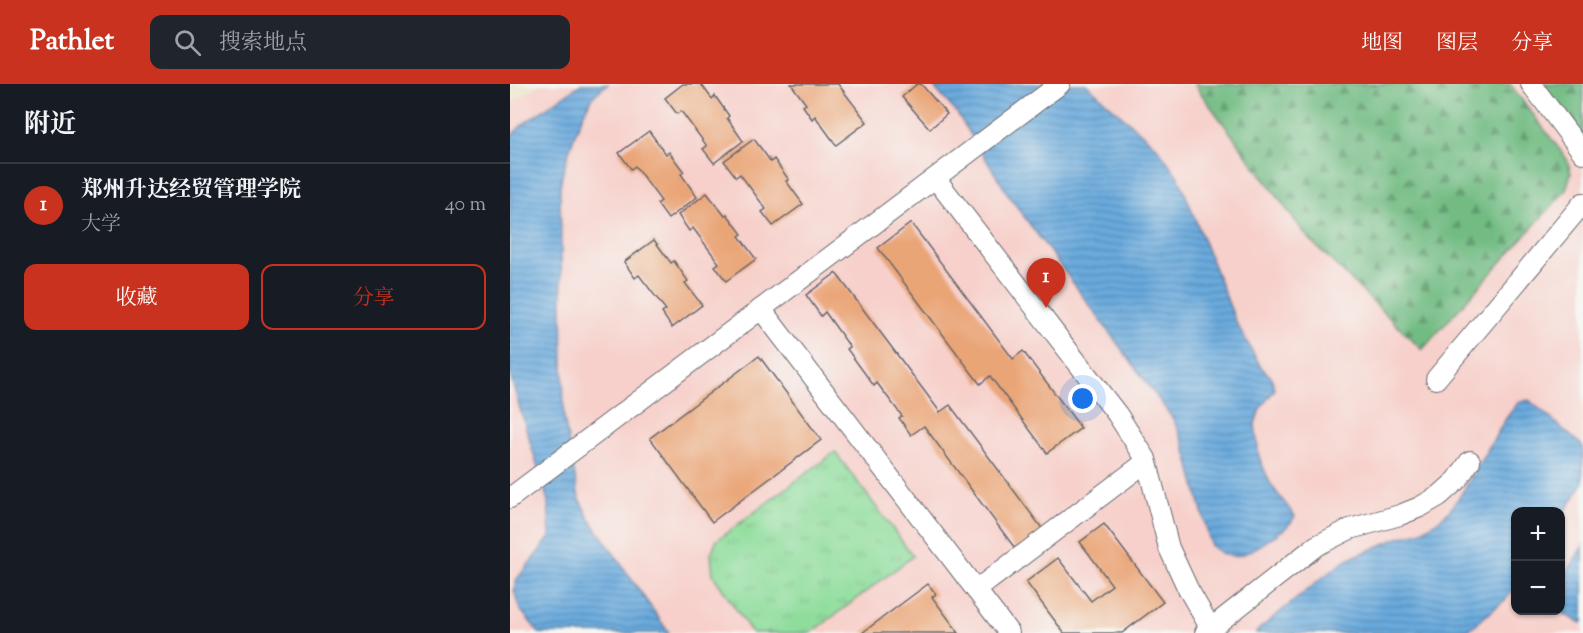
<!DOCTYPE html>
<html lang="zh">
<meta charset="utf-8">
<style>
body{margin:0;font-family:"Sorts Mill Goudy","Noto Serif SC",serif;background:#20242c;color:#f1f3f6}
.controls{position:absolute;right:18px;bottom:18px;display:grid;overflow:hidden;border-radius:12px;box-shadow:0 2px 4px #0004}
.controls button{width:54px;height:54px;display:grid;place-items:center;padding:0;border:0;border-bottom:2px solid #363941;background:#171b24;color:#f1f3f6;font:30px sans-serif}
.you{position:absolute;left:573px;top:315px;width:21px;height:21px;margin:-15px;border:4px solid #fff;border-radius:50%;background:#1a73e8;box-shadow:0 0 0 9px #1a73e833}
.badge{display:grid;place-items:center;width:39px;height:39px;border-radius:50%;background:#c8321e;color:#fff;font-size:20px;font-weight:700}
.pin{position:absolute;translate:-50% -50px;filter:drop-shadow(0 2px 3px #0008)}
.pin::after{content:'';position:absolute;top:32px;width:21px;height:18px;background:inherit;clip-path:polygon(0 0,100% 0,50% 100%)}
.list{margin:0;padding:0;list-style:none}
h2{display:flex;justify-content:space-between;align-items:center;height:78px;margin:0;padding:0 24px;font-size:26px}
h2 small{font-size:20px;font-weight:400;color:#9ea1a6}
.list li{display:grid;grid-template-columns:39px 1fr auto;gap:18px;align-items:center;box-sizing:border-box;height:84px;padding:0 24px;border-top:2px solid #363941}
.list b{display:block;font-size:22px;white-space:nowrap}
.list p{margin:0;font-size:20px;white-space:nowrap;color:#9ea1a6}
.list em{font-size:20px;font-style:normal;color:#9ea1a6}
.actions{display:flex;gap:12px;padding:18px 24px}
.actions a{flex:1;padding:14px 0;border:2px solid #c8321e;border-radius:12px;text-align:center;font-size:21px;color:#c8321e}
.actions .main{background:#c8321e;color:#fff}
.icon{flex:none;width:33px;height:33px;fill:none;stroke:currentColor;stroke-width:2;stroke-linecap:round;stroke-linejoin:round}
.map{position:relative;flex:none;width:1073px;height:549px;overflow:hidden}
header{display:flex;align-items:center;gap:36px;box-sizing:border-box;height:84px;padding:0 30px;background:#c8321e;color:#fff}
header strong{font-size:28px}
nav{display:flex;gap:33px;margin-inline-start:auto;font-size:21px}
.search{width:420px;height:54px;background:#20242c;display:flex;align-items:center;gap:15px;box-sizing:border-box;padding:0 21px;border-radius:12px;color:#9ea1a6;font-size:22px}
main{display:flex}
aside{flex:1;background:#171b24}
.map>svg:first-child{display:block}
</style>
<header>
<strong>Pathlet</strong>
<div class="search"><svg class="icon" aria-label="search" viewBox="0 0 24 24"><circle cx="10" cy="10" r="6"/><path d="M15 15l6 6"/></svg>搜索地点</div>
<nav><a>地图</a><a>图层</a><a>分享</a></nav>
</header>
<main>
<aside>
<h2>附近<small></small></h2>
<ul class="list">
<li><span class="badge">1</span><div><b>郑州升达经贸管理学院</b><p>大学</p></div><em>40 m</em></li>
</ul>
<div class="actions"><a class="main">收藏</a><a>分享</a></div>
</aside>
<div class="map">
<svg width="1073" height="549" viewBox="0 0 1073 549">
<defs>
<pattern id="grass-tufts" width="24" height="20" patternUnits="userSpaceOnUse" patternTransform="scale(1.5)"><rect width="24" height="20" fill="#8edd9b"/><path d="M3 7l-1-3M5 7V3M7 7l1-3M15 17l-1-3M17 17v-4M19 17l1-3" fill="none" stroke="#7abd86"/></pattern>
<pattern id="forest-firs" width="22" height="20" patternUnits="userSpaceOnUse" patternTransform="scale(1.5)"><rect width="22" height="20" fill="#72bc83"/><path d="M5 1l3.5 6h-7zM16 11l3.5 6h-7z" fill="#5d986c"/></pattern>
<pattern id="water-rules" width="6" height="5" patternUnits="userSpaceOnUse" patternTransform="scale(1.5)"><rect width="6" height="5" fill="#69aadd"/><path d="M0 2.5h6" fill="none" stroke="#568ab4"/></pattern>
</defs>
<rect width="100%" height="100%" fill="#f6f6f2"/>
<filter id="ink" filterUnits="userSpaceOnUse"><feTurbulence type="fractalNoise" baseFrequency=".0167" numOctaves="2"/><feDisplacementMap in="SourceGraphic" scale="12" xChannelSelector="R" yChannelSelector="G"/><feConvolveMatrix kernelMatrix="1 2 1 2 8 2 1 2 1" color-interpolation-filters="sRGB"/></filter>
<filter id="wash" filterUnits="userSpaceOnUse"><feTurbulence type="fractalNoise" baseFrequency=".008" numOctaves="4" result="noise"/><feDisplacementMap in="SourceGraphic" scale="24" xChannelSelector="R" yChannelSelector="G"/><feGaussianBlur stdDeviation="1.35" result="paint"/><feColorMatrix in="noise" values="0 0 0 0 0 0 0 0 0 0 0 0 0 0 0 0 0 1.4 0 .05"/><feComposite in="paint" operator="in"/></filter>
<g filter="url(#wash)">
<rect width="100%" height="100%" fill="#ebe6ca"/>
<!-- built -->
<path fill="#f7d0cb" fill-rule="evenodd" d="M30 0H1073V549H0V20ZM1005 428H1050V526H1005Z"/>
<!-- grass -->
<polygon fill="url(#grass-tufts)" stroke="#58806b" stroke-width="1.5" points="325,368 403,472 301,549 242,549 203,491 201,470 206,457"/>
<!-- forest -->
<g fill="url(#forest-firs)" stroke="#4a6f5f" stroke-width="1.5">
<polygon points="684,0 1000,0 1057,75 1061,89 1056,106 912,266 798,154"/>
<polygon points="1032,0 1073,0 1073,55"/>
</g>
<!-- water -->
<g fill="url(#water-rules)" stroke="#46668c" stroke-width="1.5">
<path d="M71 0H98C93 4 87 8 84 12 71 28 52 84 50 104L54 334 69 414 79 434 159 549H29L9 524 4 506 7 495 40 453 38 418 0 291V53L13 40Z"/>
<path d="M421 0H576L647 63 669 94 726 238 751 283 761 293 765 305 750 325 745 340 749 373 761 401 785 432C780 443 771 447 761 454 740 468 723 482 701 462L674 359 663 335 499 112 447 29Z"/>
<polygon points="1019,316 1073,362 1073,399 1051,434 1050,428 1005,428 1005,503 995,516 955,549 746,549 748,546 812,494 836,476 888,454 912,447 925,439 939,427 950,412 997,333 1009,318"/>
<polygon points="1073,461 1073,538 1071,539 1047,527 1050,526 1051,499"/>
</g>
<g id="blocks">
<!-- building -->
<g fill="#eaa577">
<polygon points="173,0 191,0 202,15 205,12 219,32 217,34 233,57 204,79 193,65 197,62 171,27 167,30 155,14"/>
<polygon points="281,0 328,0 357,38 326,61 305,32 302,35 293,22 296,20"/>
<polygon points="407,0 411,0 437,30 420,45 392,13"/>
<polygon points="139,47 156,70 159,68 174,88 171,90 187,113 158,135 147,120 151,117 125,82 121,85 109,69"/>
<polygon points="244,55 261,78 264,75 279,96 276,97 293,120 263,142 252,128 256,125 230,90 226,93 214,77"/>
<polygon points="197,109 215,132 217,130 232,150 229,152 246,175 216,197 205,182 209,179 183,144 179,147 168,131"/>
<polygon points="401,139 503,275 513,267 571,344 537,369 480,292 470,300 368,164"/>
<polygon points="144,156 161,179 164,177 178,197 175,199 192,221 162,244 152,229 156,226 129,191 125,194 114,178"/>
<polygon points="326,189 430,328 440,321 534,447 507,467 414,342 401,351 389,334 392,332 367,299 364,302 337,265 340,263 315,228 311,232 296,211"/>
<polygon points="249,272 311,356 202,438 140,354"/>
<polygon points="594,440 653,518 612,549 554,549 516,498 548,474 581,517 602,501 570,458"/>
<polygon points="418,500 426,510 422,513 449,549 352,549"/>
</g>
</g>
</g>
<g filter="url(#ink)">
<use href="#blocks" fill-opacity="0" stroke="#68676d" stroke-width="1.5"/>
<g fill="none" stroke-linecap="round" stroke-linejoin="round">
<defs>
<g id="minor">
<polyline points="1021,0 1073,69"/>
<polyline points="426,95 607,330 636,375 659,464 678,505 701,545"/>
<polyline points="251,225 499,549"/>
<polyline points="926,295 1073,119"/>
<polyline points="0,414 550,0"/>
<polyline points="466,506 636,378"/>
<polyline points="695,549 806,462 840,445 890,431 910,423 929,412 947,396 960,377"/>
</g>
</defs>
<!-- minor casing -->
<use href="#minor" stroke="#68676d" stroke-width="22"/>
<!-- minor -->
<use href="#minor" stroke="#fff" stroke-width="20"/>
</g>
</g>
</svg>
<div class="controls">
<button>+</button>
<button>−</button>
</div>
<div class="you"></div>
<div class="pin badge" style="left:536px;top:224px">1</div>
</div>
</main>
